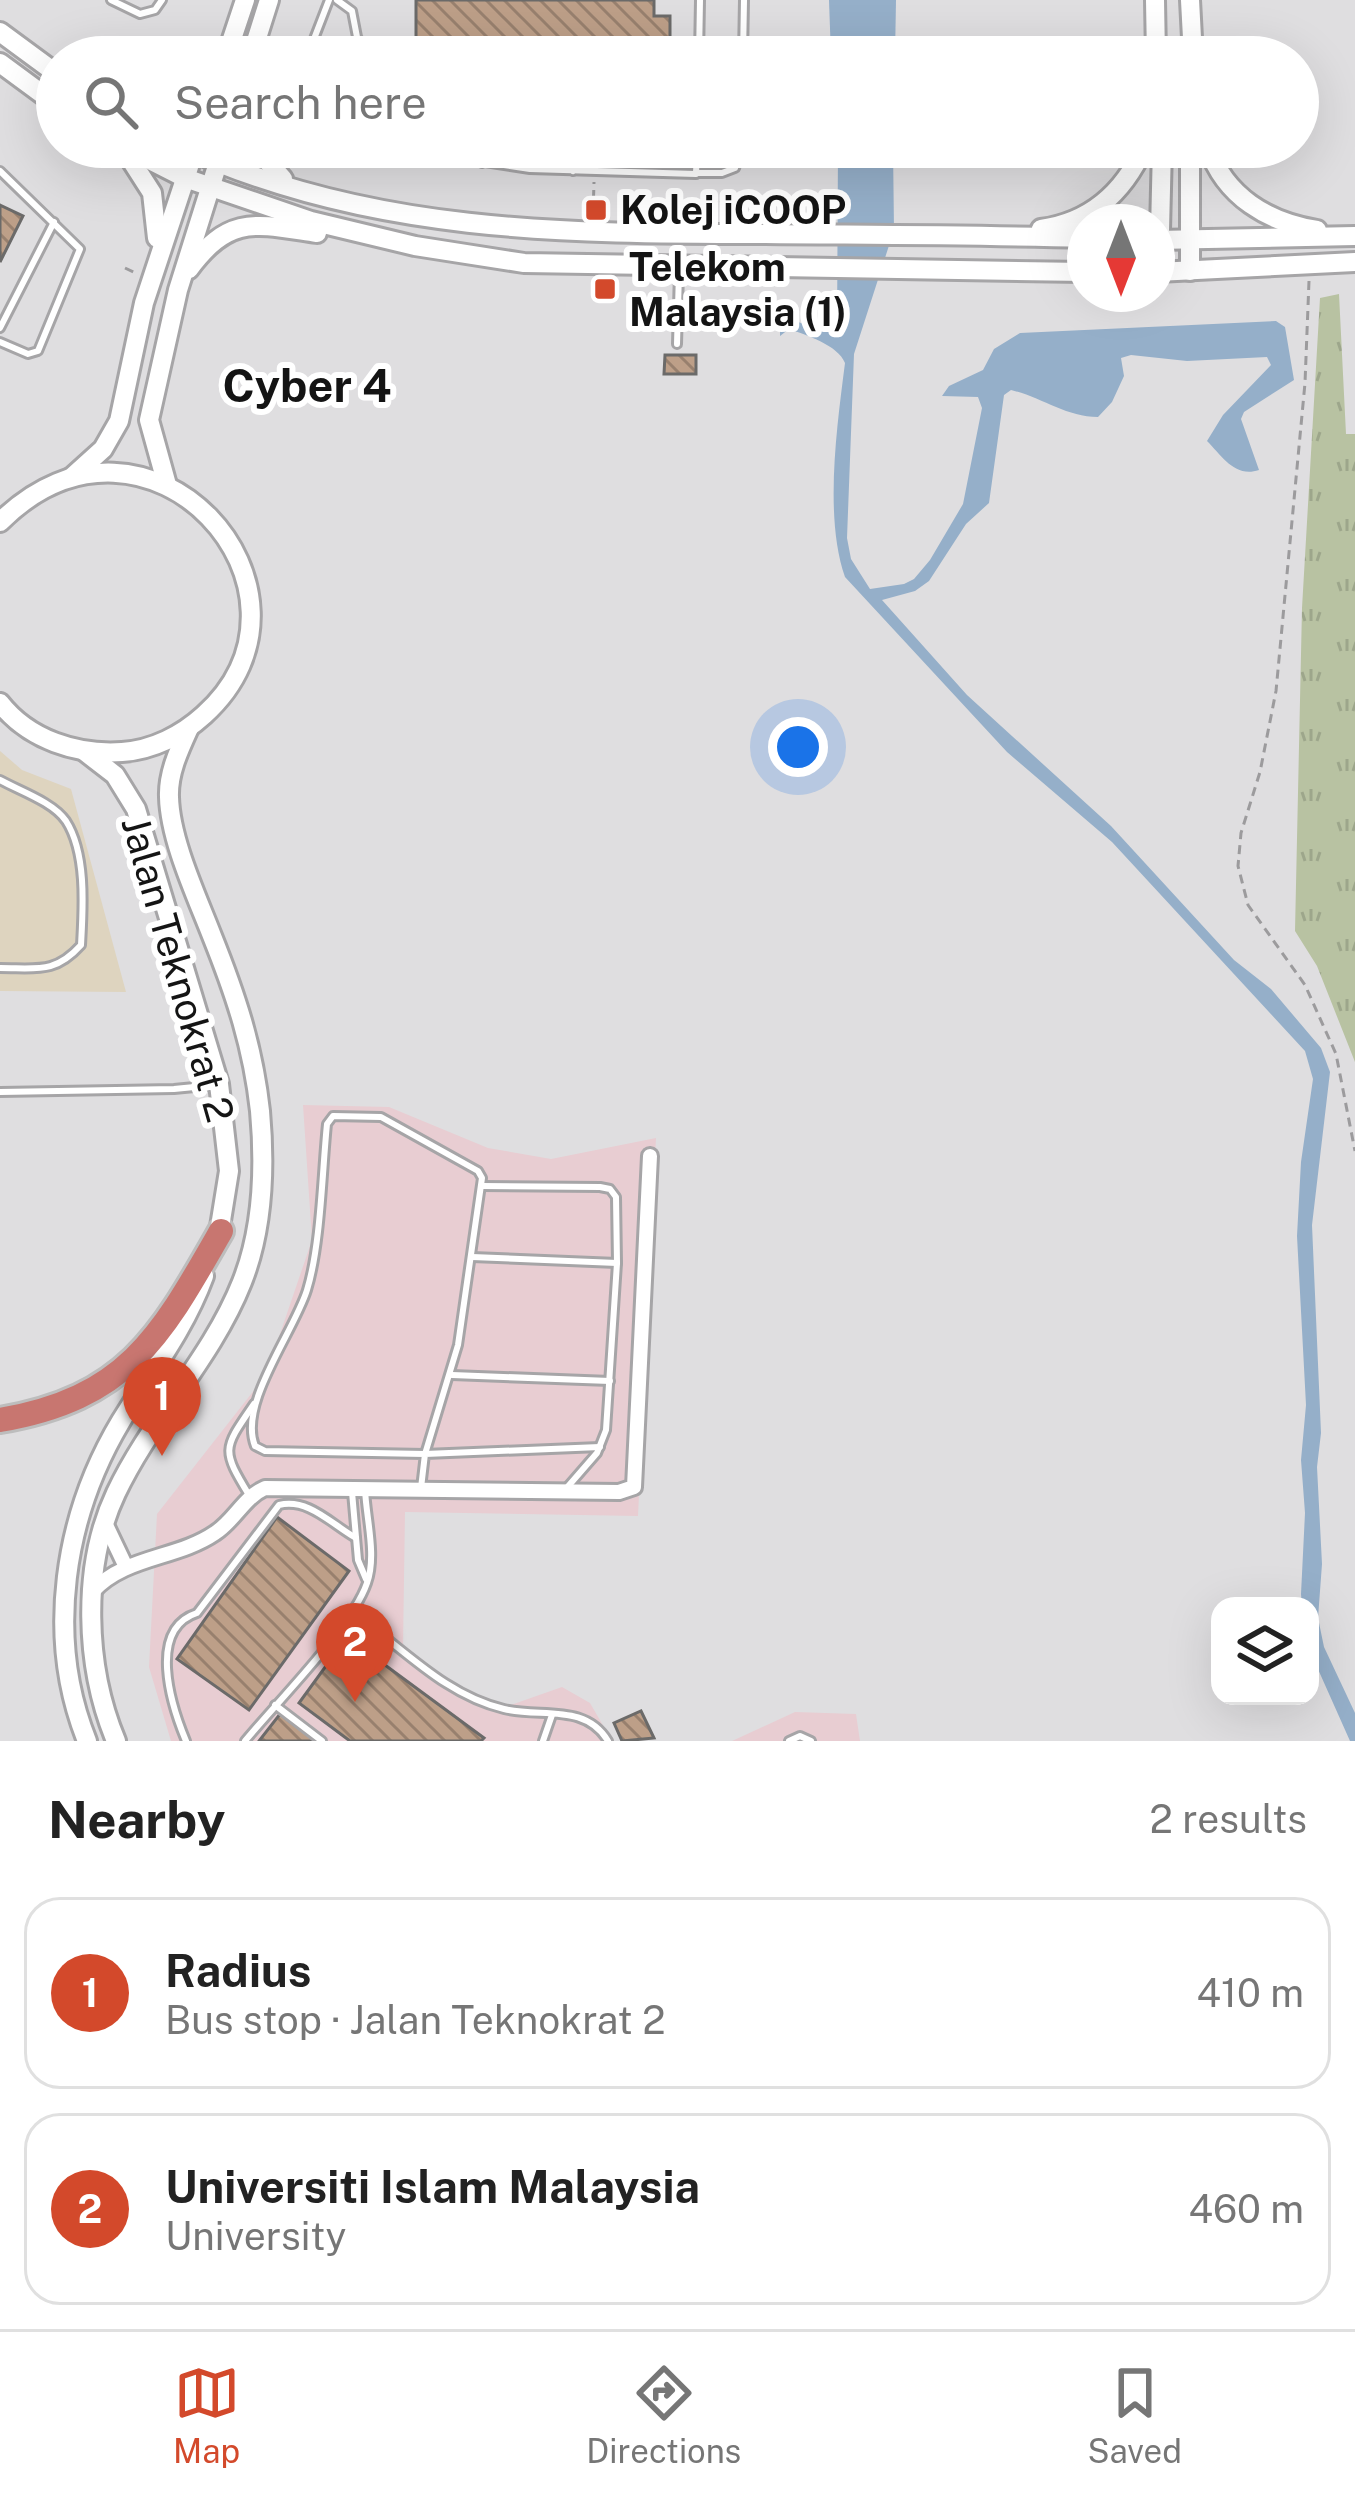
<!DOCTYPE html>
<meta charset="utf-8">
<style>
body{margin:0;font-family:"Public Sans",sans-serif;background:#f2f2f2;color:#222}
.controls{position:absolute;right:36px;bottom:36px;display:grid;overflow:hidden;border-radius:24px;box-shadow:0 12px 48px #0002}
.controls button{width:108px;height:108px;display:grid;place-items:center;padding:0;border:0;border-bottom:3px solid #e0e0e0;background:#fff;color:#222;font:60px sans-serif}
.compass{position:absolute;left:1067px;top:204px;width:108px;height:108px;border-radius:50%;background:#fff;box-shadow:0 12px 48px #0002;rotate:180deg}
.you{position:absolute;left:798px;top:747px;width:42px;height:42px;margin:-30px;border:9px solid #fff;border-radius:50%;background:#1a73e8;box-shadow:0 0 0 18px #1a73e833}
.badge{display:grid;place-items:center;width:78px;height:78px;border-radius:50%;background:#d3492b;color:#fff;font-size:39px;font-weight:700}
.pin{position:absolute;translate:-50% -99px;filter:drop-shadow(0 3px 6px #0008)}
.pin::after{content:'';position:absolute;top:63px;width:42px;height:36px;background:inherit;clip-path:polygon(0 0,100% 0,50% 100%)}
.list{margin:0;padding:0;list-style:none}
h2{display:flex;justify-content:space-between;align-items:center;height:156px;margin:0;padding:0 48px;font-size:51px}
h2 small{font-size:39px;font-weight:400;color:#767676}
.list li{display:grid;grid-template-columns:78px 1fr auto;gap:36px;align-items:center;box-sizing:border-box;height:192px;margin:0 24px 24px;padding:0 24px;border:3px solid #e0e0e0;border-radius:36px}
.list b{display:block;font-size:45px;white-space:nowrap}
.list p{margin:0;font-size:39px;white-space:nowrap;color:#767676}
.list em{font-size:39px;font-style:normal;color:#767676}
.icon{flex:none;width:66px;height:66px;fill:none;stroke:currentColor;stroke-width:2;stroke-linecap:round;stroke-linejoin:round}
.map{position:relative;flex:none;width:1355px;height:1741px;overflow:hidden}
.search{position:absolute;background:#fff;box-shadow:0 12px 48px #0002;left:36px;right:36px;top:36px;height:132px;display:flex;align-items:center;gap:30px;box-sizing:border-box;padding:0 42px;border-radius:66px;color:#767676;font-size:45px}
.sheet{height:588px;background:#fff}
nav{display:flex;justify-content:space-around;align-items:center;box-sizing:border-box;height:168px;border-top:3px solid #e0e0e0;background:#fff;font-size:33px;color:#767676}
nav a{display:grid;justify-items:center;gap:6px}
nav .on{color:#d3492b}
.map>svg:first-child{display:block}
</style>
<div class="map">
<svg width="1355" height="1741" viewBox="0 0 1355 1741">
<defs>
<pattern id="grass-tufts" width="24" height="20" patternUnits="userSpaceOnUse" patternTransform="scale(3)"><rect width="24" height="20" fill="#b8c2a2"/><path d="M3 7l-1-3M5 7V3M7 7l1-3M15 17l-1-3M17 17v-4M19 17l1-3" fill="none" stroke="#9da68b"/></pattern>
<pattern id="building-back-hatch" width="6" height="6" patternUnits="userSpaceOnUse" patternTransform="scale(3)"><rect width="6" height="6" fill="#bd9f88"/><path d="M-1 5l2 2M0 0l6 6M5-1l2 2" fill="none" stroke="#98806e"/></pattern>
</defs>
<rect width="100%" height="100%" fill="#dfdee0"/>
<!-- commercial -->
<g fill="#e8cdd2">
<polygon points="303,1105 389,1107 488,1148 551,1159 656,1138 638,1516 405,1512 403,1647 463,1689 508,1706 562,1687 590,1703 612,1741 171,1741 149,1667 157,1514 266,1375 312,1240"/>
<polygon points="795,1712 856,1714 860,1741 732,1741"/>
</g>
<!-- industrial -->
<polygon fill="#ded4bf" points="0,751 22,770 71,789 126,992 0,991"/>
<!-- grass -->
<polygon fill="url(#grass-tufts)" points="1339,294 1346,434 1355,434 1355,1062 1317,966 1295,931 1302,608 1320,298"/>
<!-- water -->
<g fill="#95afc9">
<polygon points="829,0 896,0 895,57 831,57"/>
<path d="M838 147H893L894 230 854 354 847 538 851 559 870 589 904 584 914 579 930 560 963 504 982 408 978 397 942 396 949 386 983 370 994 349 1020 333 1276 321 1285 327 1294 380 1244 412 1241 419 1259 470C1235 478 1223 457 1207 441L1223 415 1271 365 1267 357 1187 361 1131 355 1121 358 1124 376 1112 402 1098 417C1066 417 1041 397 1011 390L1004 395 989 503 966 524 929 581 915 591 882 600 967 695 1111 826 1234 960 1271 989 1321 1048 1330 1072 1312 1225 1321 1433 1317 1467 1322 1564 1318 1618 1324 1647 1355 1713V1741H1350L1313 1658 1310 1606H1302L1301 1594 1305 1513 1301 1460 1306 1405 1297 1236 1301 1162 1313 1079 1305 1051 1112 842 1007 752 845 577C824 517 837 426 845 363 838 345 806 335 789 329L780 336V319C801 319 816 332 837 333Z"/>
</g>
<!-- building -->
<g fill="url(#building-back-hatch)" stroke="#6b6a69" stroke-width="3">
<polygon points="416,0 654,0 654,16 670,16 670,57 416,57"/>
<polygon points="0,205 23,216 0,262"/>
<polygon points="665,355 696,355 696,374 664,374"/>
<polygon points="277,1517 349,1571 249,1710 177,1659"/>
<polygon points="347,1637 484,1738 481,1741 350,1741 299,1703"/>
<polygon points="641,1711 654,1738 622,1741 614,1723"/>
<polygon points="280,1714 316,1741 259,1741"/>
</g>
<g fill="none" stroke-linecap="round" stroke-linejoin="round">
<defs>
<g id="service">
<polyline points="111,0 140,14 155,10 162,0"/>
<polyline points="337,0 352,11 357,37 369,57"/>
<polyline points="307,57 329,0"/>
<polyline points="699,57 700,0"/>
<polyline points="743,57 744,0"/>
<polyline points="387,147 530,169 696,174 697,147"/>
<polyline points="560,147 573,171"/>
<polyline points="482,163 491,147"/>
<polyline points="0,171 80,249 38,351 28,354 0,342"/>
<polyline points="697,173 722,173 735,168 742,147"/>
<polyline points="0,328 54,222"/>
<polyline points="677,344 679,272"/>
<path d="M0 780C20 791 53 802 66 821 87 854 83 909 81 945 55 974 37 968 0 968"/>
<polyline points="0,1092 174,1089 215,1085"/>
<polyline points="482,1186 600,1187 610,1189 616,1197 617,1263 606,1430 597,1453 564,1491"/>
<polyline points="472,1257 617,1263"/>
<polyline points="452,1375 610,1381"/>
<path d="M421 1488 425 1454 458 1345 482 1178 478 1171 381 1117 333 1116 327 1124C322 1173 321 1244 307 1290 294 1332 238 1404 255 1446L265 1451 425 1454 600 1447"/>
<polyline points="352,1492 358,1560 366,1579"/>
<path d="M249 1495C221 1449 223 1449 254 1404"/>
<path d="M352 1612C401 1646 444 1695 504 1709 542 1718 585 1703 608 1741"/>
<polyline points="275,1705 322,1741"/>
<path d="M186 1741C171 1705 147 1629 197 1613L279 1505C309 1498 331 1524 356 1538"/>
<path d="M245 1741C277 1702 352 1627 367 1583 377 1555 366 1518 365 1489"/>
<polyline points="543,1741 552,1715"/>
<polyline points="789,1741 800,1736 811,1741"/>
</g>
<g id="minor">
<polyline points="106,1525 126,1567"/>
<path d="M93 1591C125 1556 177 1559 215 1533 235 1520 243 1498 265 1488L619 1492 634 1487 650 1156"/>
</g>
<g id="secondary">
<polyline points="1155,0 1156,57"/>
<polyline points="1190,0 1193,57"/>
<polyline points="0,32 57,74"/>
<polyline points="226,57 245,0"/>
<polyline points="251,57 269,0"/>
<polyline points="0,63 57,105"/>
<polyline points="124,147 185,178 311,221 415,246 524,263 1085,272"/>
<path d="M182 147C366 233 567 234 765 234 872 235 978 235 1085 238"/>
<polyline points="255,147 283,179"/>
<path d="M1208 147C1225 197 1268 222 1317 230"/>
<polyline points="127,154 152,193 157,238"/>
<path d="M1041 229C1091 222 1124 192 1144 147"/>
<polyline points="1157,240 1355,236"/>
<path d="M189 269C230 214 256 224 317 233"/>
<polyline points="1190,271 1190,147"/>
<polyline points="1157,272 1355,262"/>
<polyline points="1159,272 1162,147"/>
<polyline points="72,477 103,449 119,421 144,303 189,167"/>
<polyline points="167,485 149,420 178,290 223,147"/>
<path d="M0 522C148 375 341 591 204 715 182 735 153 750 122 752 77 755 29 740 0 703"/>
<polyline points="84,751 115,775 136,809 219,1084 229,1171 218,1239"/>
<path d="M87 1741C45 1637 64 1516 121 1421 151 1372 184 1330 204 1276"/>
<path d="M116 1741C85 1667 81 1567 116 1493 151 1419 212 1358 242 1282 263 1229 265 1166 260 1111 253 1047 236 996 212 936 197 897 170 840 169 797 168 773 179 750 189 728"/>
</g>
<path id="motorway" d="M0 1420C128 1398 161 1336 221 1231"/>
</defs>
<!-- service casing -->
<use href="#service" stroke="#a6a5a7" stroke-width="12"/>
<!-- minor casing -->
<use href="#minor" stroke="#a6a5a7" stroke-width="20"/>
<!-- secondary casing -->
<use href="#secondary" stroke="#a6a5a7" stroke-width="24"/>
<!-- motorway casing -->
<use href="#motorway" stroke="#bdbdbd" stroke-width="30"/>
<!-- path -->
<g stroke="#9c9b9d" stroke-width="3" stroke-dasharray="9 6" stroke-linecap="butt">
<polyline points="593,214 594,182"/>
<polyline points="125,268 138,274"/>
<polyline points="1309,281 1305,383 1276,691 1260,772 1241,833 1238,866 1248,905 1305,985 1336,1054 1355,1151"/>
</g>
<!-- service -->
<use href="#service" stroke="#fff" stroke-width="6"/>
<!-- minor -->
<use href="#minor" stroke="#fff" stroke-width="14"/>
<!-- secondary -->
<use href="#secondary" stroke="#fff" stroke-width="18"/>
<!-- motorway -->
<use href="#motorway" stroke="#c87670" stroke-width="24"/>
</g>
<!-- markers -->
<g fill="#d3492b" stroke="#fff" stroke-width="4.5">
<rect x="584" y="198" width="24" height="24" rx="6"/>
<rect x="593" y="277" width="24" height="24" rx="6"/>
</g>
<g text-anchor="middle" stroke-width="12" stroke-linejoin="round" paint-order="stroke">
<!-- poi labels -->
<g font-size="39" font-weight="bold" fill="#141414" stroke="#fff" text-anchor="start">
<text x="620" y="224">Kolej iCOOP</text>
<text x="629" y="281">Telekom<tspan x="629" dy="45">Malaysia (1)</tspan></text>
</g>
<!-- street labels -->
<g font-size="39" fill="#141414" stroke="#fff">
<text transform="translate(178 969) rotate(74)" y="14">Jalan Teknokrat 2</text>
</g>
<!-- quarter labels -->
<g font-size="45" font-weight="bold" fill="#141414" stroke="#fff">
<text x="307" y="402">Cyber 4</text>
</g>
</g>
</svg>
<div class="controls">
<button><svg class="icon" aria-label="layers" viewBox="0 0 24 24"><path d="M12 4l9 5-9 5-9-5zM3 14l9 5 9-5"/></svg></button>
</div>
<svg class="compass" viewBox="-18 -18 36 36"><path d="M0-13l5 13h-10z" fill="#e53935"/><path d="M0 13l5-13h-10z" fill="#767676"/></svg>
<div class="you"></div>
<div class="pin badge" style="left:162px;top:1456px">1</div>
<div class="pin badge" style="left:355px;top:1702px">2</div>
<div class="search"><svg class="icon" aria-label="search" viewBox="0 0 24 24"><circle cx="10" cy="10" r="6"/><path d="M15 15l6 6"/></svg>Search here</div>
</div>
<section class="sheet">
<h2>Nearby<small>2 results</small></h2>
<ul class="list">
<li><span class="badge">1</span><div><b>Radius</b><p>Bus stop · Jalan Teknokrat 2</p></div><em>410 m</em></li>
<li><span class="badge">2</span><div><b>Universiti Islam Malaysia</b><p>University</p></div><em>460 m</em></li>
</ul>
</section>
<nav>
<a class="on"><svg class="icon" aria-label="map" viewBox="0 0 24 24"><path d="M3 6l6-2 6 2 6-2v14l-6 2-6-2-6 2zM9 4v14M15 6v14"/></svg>Map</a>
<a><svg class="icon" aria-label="directions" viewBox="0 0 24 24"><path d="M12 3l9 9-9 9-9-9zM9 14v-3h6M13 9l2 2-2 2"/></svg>Directions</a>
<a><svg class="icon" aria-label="saved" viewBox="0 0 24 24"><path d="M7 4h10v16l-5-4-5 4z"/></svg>Saved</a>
</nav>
